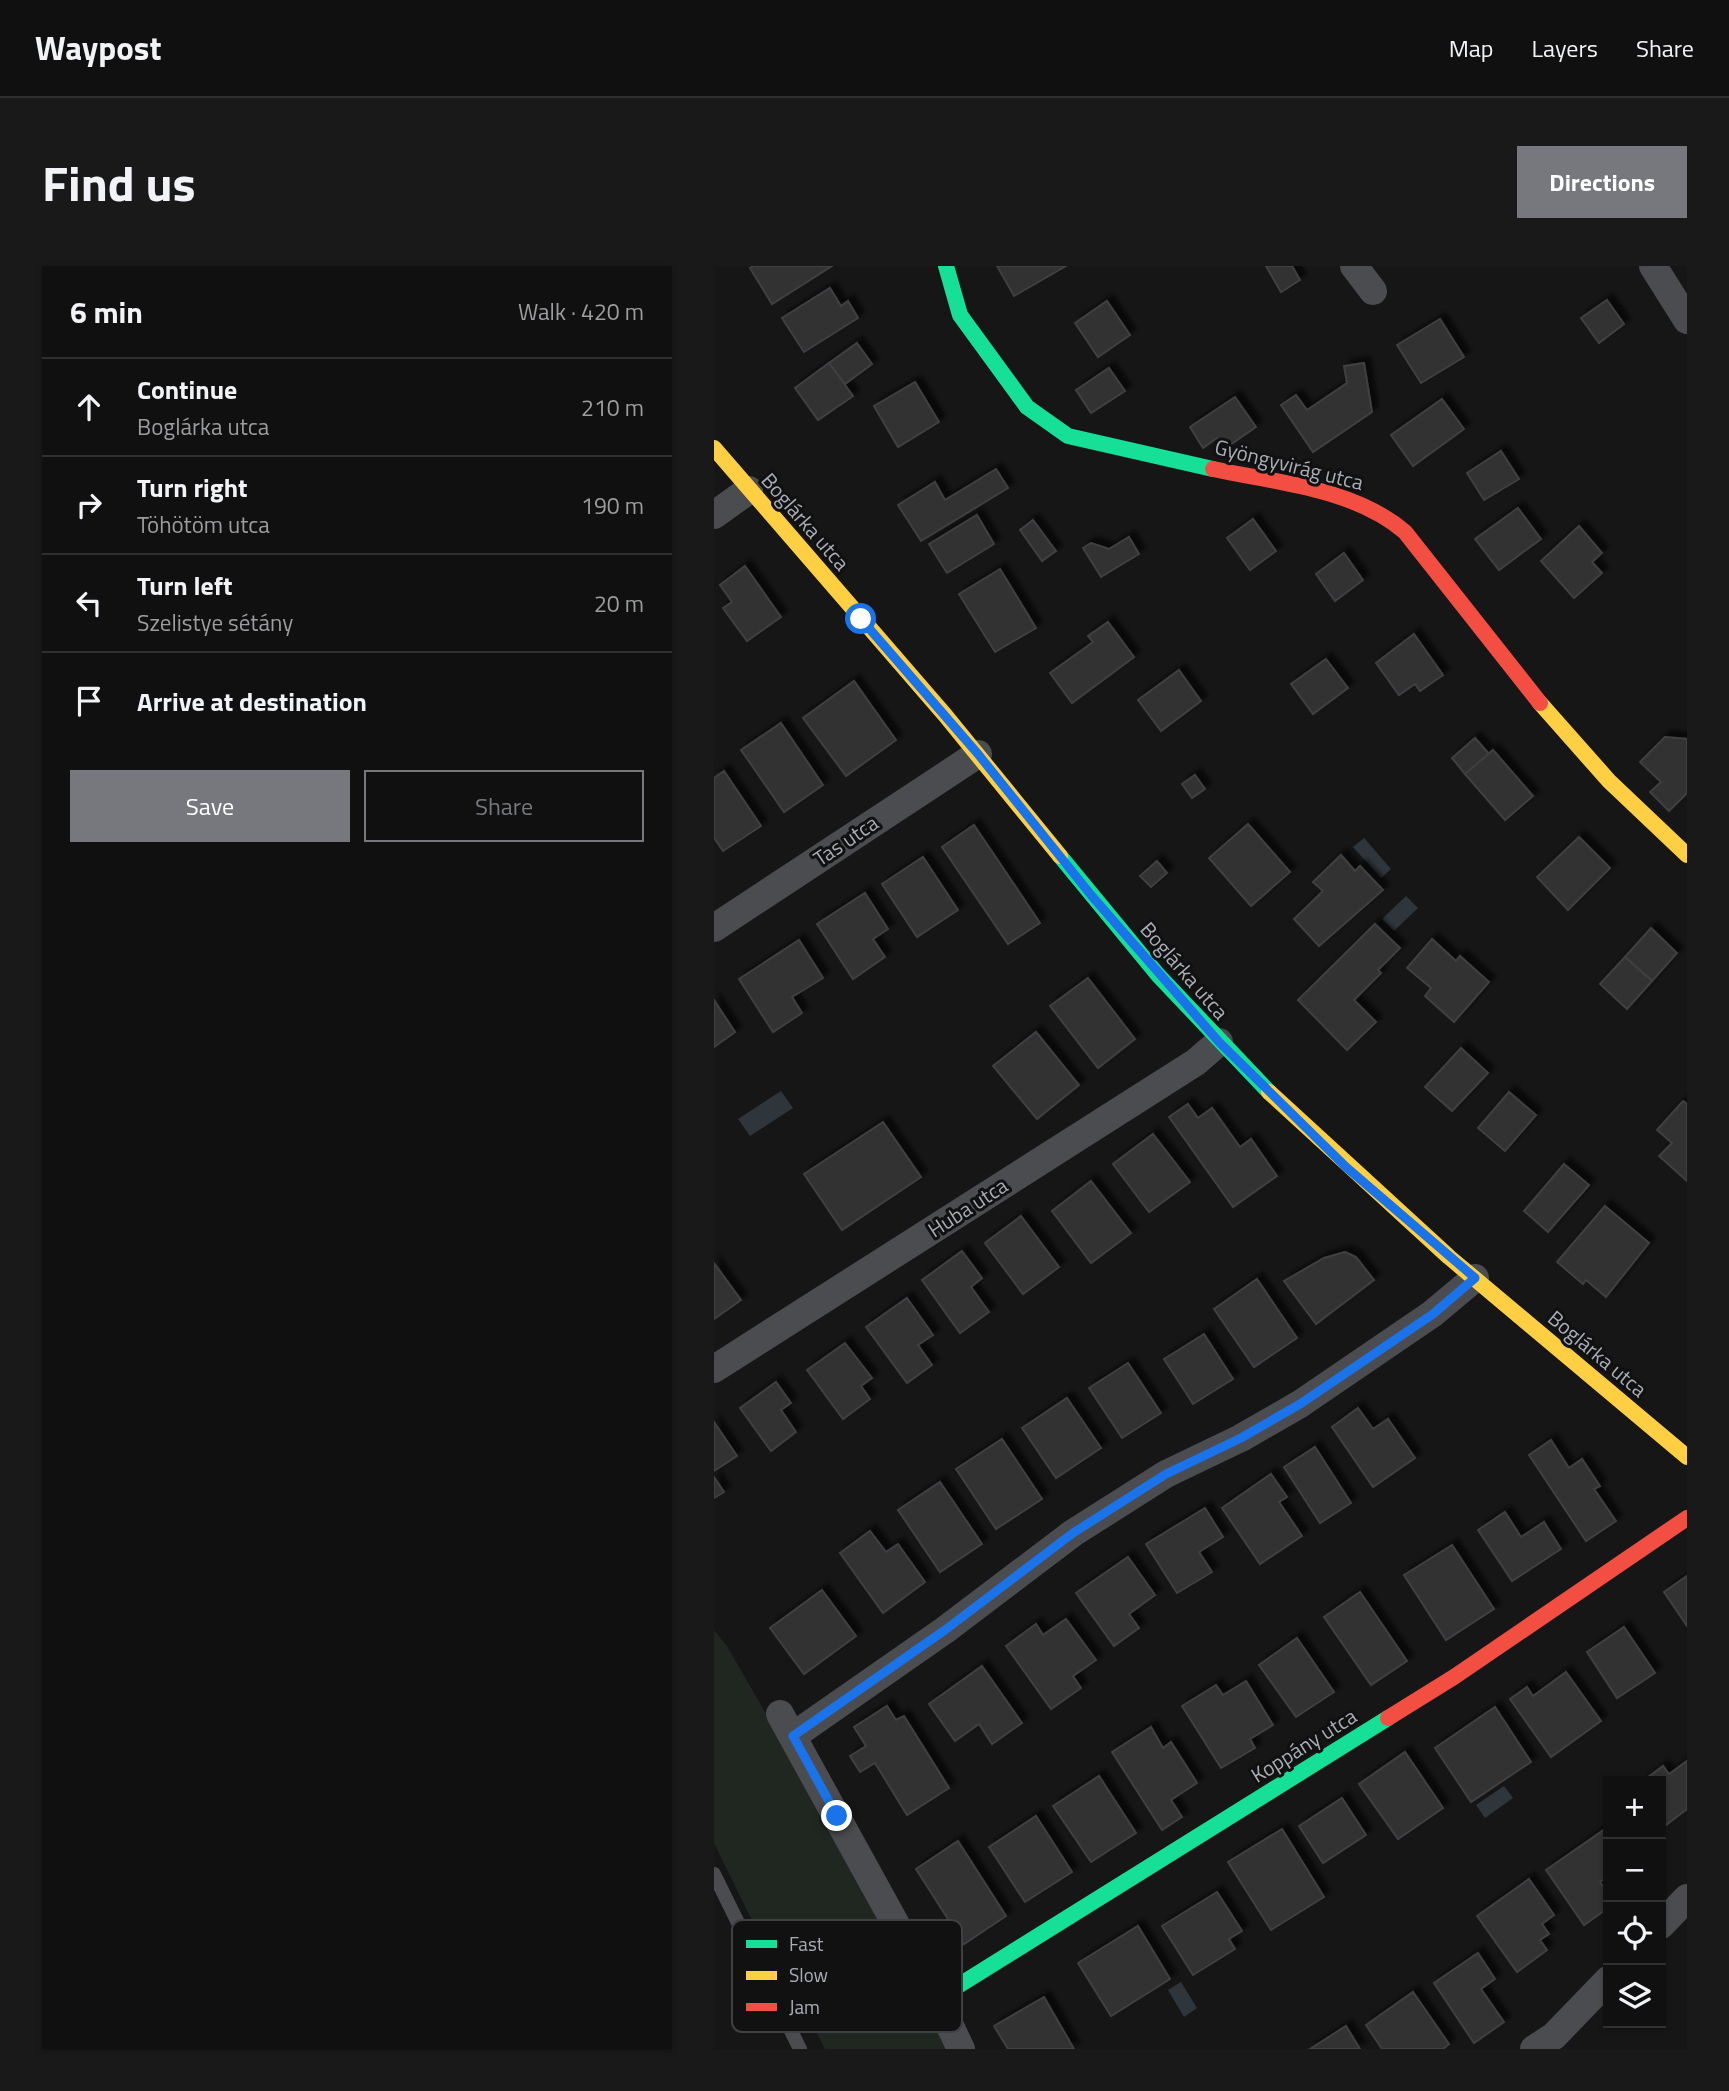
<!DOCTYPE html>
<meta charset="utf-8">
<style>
body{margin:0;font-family:"Titillium Web",sans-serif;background:#19191a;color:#f1f3f6}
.controls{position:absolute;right:21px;bottom:21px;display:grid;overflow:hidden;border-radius:0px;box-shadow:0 2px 5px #0004}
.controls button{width:63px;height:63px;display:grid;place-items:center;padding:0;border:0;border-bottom:2px solid #303031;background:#101011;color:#f1f3f6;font:35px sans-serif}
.stop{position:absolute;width:21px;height:21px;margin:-16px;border:5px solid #1a73e8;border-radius:50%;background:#fff}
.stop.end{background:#1a73e8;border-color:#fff;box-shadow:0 2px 7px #0008}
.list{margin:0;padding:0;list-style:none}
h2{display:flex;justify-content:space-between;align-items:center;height:91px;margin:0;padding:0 28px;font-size:30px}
h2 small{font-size:23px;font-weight:400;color:#9c9d9f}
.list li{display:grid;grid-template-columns:46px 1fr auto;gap:21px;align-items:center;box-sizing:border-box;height:98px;padding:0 28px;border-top:2px solid #303031}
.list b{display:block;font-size:26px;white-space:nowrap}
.list p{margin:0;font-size:23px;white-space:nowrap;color:#9c9d9f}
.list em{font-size:23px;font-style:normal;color:#9c9d9f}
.actions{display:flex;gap:14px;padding:21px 28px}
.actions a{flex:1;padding:16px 0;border:2px solid #76787e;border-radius:0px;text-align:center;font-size:24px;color:#76787e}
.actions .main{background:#76787e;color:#fff}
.icon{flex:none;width:38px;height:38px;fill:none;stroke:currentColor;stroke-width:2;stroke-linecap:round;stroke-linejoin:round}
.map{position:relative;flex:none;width:973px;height:1783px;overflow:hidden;border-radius:0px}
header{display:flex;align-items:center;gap:42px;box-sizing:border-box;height:98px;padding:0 35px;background:#101011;border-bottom:2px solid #303031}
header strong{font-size:33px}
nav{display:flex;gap:38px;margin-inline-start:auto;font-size:24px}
.intro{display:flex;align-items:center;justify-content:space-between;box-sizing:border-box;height:168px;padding:0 42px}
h1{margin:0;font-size:49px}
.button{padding:18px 32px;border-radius:0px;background:#76787e;color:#fff;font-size:24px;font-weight:700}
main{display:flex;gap:42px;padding:0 42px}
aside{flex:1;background:#101011;border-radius:0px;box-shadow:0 2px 5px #0004}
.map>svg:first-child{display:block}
</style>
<header>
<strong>Waypost</strong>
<nav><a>Map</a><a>Layers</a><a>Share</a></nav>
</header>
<div class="intro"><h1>Find us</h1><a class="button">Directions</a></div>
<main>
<aside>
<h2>6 min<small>Walk · 420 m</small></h2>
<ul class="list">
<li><svg class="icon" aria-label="ahead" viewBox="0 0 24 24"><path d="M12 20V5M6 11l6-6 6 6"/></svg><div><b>Continue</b><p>Boglárka utca</p></div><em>210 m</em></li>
<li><svg class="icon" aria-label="right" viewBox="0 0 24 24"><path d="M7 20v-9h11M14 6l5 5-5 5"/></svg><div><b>Turn right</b><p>Töhötöm utca</p></div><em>190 m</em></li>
<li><svg class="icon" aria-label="left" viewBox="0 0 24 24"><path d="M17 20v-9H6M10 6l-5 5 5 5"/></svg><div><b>Turn left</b><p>Szelistye sétány</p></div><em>20 m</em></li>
<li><svg class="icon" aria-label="arrive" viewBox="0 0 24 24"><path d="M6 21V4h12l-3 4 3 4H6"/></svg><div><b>Arrive at destination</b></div></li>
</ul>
<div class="actions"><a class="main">Save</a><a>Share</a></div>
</aside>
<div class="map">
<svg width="973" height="1783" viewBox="0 0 973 1783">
<defs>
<filter id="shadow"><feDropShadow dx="6" dy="-6" stdDeviation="2" flood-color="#0009"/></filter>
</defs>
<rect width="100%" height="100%" fill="#161617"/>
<!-- green -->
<polygon fill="#202721" points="0,1364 13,1380 55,1453 233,1783 111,1783 92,1746 79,1738 0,1577"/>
<!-- water -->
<g fill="#2e353b">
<polygon points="650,572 677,603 667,612 639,581"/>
<polygon points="692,630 704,642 680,665 668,653"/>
<polygon points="67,825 79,842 36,870 24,853"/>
<polygon points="790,1520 799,1532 771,1552 762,1539"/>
<polygon points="467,1716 483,1742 470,1751 454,1724"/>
</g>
<!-- building -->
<g fill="#313132" stroke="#3f4043" stroke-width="2" filter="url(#shadow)">
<polygon points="39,0 118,0 58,38 36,2"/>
<polygon points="283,0 352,0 300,30"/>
<polygon points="552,0 578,0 586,14 567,26"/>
<polygon points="116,22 127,40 134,35 144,52 90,86 68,52"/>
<polygon points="893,34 910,58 885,77 867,52"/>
<polygon points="393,35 416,69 384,91 361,57"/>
<polygon points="726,53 750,91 707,117 683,79"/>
<polygon points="143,77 158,98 131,118 115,97"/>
<polygon points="115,97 139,130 104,154 81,122"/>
<polygon points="650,97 658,146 599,186 567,139 582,129 593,144 633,117 630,100"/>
<polygon points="395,102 411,125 377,147 362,124"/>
<polygon points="201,116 225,156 184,181 160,140"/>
<polygon points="521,131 542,161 510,183 503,172 489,182 476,161"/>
<polygon points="728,133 750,163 699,200 677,169"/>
<polygon points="787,185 805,213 770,234 753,207"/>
<polygon points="282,203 294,222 207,275 184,239 221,216 231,234"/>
<polygon points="804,242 827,273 785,304 761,273"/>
<polygon points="263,249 280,278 233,307 215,278"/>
<polygon points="539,253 562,285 536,304 513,272"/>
<polygon points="319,254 342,285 328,295 306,264"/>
<polygon points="865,260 888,287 878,296 888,307 860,332 827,295"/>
<polygon points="415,271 425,288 387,311 369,282 377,277 395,283"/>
<polygon points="630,287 649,314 621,335 602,308"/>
<polygon points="31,300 67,351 33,375 9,342 18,336 6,319"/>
<polygon points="286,303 322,362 281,386 245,328"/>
<polygon points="394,356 420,391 358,437 336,407 379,376 374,370"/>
<polygon points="700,368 729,409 706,425 701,418 685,429 662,397"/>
<polygon points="612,393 634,422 599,448 577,418"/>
<polygon points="465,404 487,435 447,465 424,434"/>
<polygon points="140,415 182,474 132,510 89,452"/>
<polygon points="67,457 109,519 70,546 27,484"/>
<polygon points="951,471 973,473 973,527 955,545 936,526 947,516 926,496"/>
<polygon points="761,472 775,488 751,508 738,492"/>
<polygon points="779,484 819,530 791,554 751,508"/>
<polygon points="10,505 47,560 9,585 0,572 0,512"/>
<polygon points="481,509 491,523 478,532 468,518"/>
<polygon points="534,558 576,606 537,640 495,592"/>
<polygon points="260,559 326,657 294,678 228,581"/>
<polygon points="865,571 896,602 854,644 823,611"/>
<polygon points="627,589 641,605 646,600 669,624 605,680 580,653 609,625 599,616"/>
<polygon points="209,591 244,644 203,671 168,618"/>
<polygon points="443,595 453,607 437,621 426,610"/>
<polygon points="151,627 174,663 159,673 171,691 139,713 103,658"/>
<polygon points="661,658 686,682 664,704 667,707 640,734 662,756 633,784 584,734"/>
<polygon points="937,662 963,687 938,715 911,691"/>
<polygon points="718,673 742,695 746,690 775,716 740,756 711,730 717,722 693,702"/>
<polygon points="85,674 109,712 78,731 88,747 59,766 25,713"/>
<polygon points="911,691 938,715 913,743 886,718"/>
<polygon points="374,712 421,773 384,802 336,740"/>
<polygon points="0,734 21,766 0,781"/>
<polygon points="322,766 365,819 323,853 279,800"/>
<polygon points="747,782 774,807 738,845 711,821"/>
<polygon points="795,826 822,849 791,885 764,862"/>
<polygon points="969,835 973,838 973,915 945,890 958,877 943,864"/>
<polygon points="474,838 484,852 498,842 526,881 537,873 563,910 519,941 455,851"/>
<polygon points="169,856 207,911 128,964 90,908"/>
<polygon points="439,868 476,916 435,946 399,898"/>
<polygon points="850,898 875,919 834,966 810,945"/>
<polygon points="377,915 417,967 377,997 338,945"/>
<polygon points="891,940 935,977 892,1031 872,1014 869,1018 843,996"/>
<polygon points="307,950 345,1001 309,1028 271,977"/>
<polygon points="248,985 268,1012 257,1021 275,1046 246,1067 208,1014"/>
<polygon points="631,986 642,991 660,1014 602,1058 570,1015 610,992"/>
<polygon points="0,997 27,1034 0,1053"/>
<polygon points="543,1013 583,1072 540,1101 500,1043"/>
<polygon points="193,1032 219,1069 204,1079 218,1099 193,1117 152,1061"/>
<polygon points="490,1068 519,1113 479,1138 450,1093"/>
<polygon points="131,1077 158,1112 147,1120 156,1133 129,1153 93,1104"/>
<polygon points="414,1097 447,1147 408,1172 375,1122"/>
<polygon points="62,1116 77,1137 67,1144 82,1166 57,1185 26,1142"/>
<polygon points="353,1132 387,1182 342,1212 308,1162"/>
<polygon points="644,1142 659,1163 674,1153 701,1192 659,1221 618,1161"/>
<polygon points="0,1156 23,1190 0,1205"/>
<polygon points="288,1173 328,1233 282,1263 242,1203"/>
<polygon points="837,1174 855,1202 868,1193 886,1220 880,1223 902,1255 872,1275 815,1189"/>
<polygon points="601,1181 637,1237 606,1257 570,1201"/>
<polygon points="557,1208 573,1231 565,1236 588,1270 546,1298 508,1242"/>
<polygon points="0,1211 10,1226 0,1232"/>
<polygon points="226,1216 268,1278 226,1306 184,1244"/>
<polygon points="491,1242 509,1271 485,1286 498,1306 463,1327 432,1278"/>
<polygon points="791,1246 807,1271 830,1256 847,1283 798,1315 764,1264"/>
<polygon points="156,1265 172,1286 184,1278 211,1316 169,1347 126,1287"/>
<polygon points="738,1279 780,1343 732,1374 690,1309"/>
<polygon points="414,1291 441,1329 415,1348 425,1362 400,1380 362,1327"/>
<polygon points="973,1310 973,1360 950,1326"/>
<polygon points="108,1324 142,1370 90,1408 56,1362"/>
<polygon points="646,1326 693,1395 657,1419 610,1351"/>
<polygon points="352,1353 382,1394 359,1410 367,1422 337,1443 292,1380 322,1358 329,1369"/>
<polygon points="910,1361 941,1407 903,1432 873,1386"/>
<polygon points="583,1372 620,1426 582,1451 545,1399"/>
<polygon points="268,1400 308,1457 278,1478 265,1458 241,1475 215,1438"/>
<polygon points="852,1406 887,1455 837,1491 796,1433 813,1421 819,1430"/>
<polygon points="532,1415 559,1459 536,1473 541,1482 507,1502 468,1440 502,1419 509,1429"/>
<polygon points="173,1440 182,1454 190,1450 235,1522 193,1549 161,1497 146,1506 136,1490 152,1480 140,1461"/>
<polygon points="781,1441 817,1496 757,1536 721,1482"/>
<polygon points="437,1461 449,1482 457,1476 483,1517 457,1534 468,1551 448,1564 398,1486"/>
<polygon points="691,1486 729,1542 684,1573 645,1518"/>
<polygon points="973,1495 973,1543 947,1563 947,1515 929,1515 949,1500 955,1508"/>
<polygon points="385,1510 422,1567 377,1596 339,1540"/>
<polygon points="628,1532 652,1569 609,1597 585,1560"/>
<polygon points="322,1550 358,1606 311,1636 275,1581"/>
<polygon points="894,1561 894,1610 886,1616 894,1628 894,1642 870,1659 832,1604"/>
<polygon points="568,1563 610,1631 557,1664 514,1596"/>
<polygon points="244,1575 292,1650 250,1678 202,1603"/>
<polygon points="815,1613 840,1649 828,1658 835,1668 826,1674 833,1684 803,1706 763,1650"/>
<polygon points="503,1626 528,1665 515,1673 521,1683 479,1709 448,1660"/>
<polygon points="424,1660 456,1713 397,1750 364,1697"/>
<polygon points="764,1687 781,1713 767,1723 790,1756 760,1777 720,1717"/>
<polygon points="699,1726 735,1778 729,1783 668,1783 652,1759"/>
<polygon points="330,1731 360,1783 294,1783 280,1760"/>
<polygon points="632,1760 646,1783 596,1783"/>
</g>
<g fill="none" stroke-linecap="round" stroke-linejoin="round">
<!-- lane -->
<polyline stroke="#4b4c4f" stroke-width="14" points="0,1608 86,1783"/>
<!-- street -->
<g stroke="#4b4c4f" stroke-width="28">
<polyline points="640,0 659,25"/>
<polyline points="939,0 973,54"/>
<polyline points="0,249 35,224"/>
<polyline points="0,662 264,488"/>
<polyline points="0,1103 482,796 505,776"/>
<polyline points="66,1448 223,1733 247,1783"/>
<polyline points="79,1470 231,1364 359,1267 452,1208 527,1172 586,1138 718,1048 761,1012"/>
<polyline points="947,1659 973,1632"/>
<polyline points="820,1783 840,1770 894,1714"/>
</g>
<!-- fast -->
<g stroke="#16e098" stroke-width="16">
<polyline points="232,0 246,49 313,141 354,170 499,203"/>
<polyline points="346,590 444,709 555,826"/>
<polyline points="223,1733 674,1452"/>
</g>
<!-- slow -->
<g stroke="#ffcf43" stroke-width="16">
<polyline points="0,182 231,449 346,590"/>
<polyline points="826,437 895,515 973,589"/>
<polyline points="555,826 735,991 973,1191"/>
</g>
<!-- jam -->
<g stroke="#f24e42" stroke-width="16">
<path d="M499 203C563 217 640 222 691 266L826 437"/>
<polyline points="674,1452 740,1411 973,1252"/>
</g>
</g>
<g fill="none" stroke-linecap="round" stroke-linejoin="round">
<!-- route -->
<polyline stroke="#1a73e8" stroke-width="9" points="123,1550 79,1470 231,1364 359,1267 452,1208 527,1172 586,1138 719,1048 761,1012 632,901 505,776 377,629 264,488 147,353"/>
</g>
<g text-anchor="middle" stroke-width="6" stroke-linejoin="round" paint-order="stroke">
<!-- street labels -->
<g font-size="21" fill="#a9adb6" stroke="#111112">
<text transform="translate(575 199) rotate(14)" y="7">Gyöngyvirág utca</text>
<text transform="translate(91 256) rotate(49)" y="7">Boglárka utca</text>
<text transform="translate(132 575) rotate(-34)" y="7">Tas utca</text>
<text transform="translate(470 705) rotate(49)" y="7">Boglárka utca</text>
<text transform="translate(254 942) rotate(-33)" y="7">Huba utca</text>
<text transform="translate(883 1088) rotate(40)" y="7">Boglárka utca</text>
<text transform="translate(590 1480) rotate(-32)" y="7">Koppány utca</text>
</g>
</g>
<!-- legend -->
<rect x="18" y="1654" width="230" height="112" rx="10" fill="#111112" stroke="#3f4043" stroke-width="2"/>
<rect x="32" y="1674" width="31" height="8" fill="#16e098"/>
<rect x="32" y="1705" width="31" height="9" fill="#ffcf43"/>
<rect x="32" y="1737" width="31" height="8" fill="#f24e42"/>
<g font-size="19" fill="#a9adb6">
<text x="75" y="1685">Fast</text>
<text x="75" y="1716">Slow</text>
<text x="75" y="1748">Jam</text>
</g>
</svg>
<div class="controls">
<button>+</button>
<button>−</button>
<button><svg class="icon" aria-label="locate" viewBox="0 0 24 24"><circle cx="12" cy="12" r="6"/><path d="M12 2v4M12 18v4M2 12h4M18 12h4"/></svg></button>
<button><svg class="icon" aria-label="layers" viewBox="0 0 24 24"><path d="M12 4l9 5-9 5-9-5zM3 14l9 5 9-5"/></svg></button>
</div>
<div class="stop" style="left:147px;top:353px"></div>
<div class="stop end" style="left:123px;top:1550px"></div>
</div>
</main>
